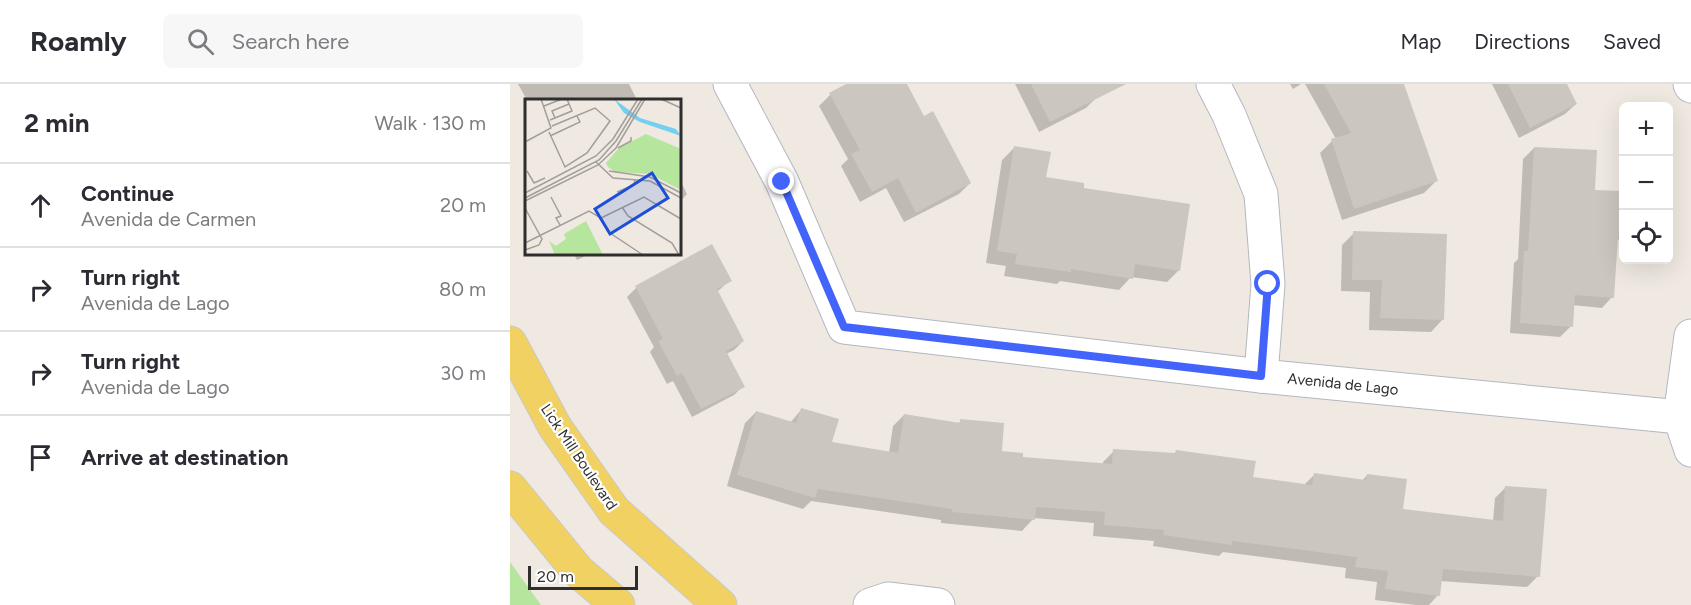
<!DOCTYPE html>
<meta charset="utf-8">
<style>
body{margin:0;font-family:Figtree,sans-serif;background:#f7f7f7;color:#2b2b33}
.controls{position:absolute;right:18px;top:18px;display:grid;overflow:hidden;border-radius:9px;box-shadow:0 6px 24px #0002}
.controls button{width:54px;height:54px;display:grid;place-items:center;padding:0;border:0;border-bottom:2px solid #e1e1e2;background:#fff;color:#2b2b33;font:30px sans-serif}
.scale{position:absolute;left:18px;bottom:15px;width:110px;box-sizing:border-box;padding-left:6px;border:3px solid #2e2e2e;border-top:0;font-size:16px;line-height:21px;white-space:nowrap;color:#2e2e2e;-webkit-text-stroke:4px #fff;paint-order:stroke}
.stop{position:absolute;width:18px;height:18px;margin:-14px;border:4px solid #4264fb;border-radius:50%;background:#fff}
.stop.end{background:#4264fb;border-color:#fff;box-shadow:0 2px 6px #0008}
.list{margin:0;padding:0;list-style:none}
h2{display:flex;justify-content:space-between;align-items:center;height:78px;margin:0;padding:0 24px;font-size:26px}
h2 small{font-size:20px;font-weight:400;color:#7c7c81}
.list li{display:grid;grid-template-columns:39px 1fr auto;gap:18px;align-items:center;box-sizing:border-box;height:84px;padding:0 24px;border-top:2px solid #e1e1e2}
.list b{display:block;font-size:22px;white-space:nowrap}
.list p{margin:0;font-size:20px;white-space:nowrap;color:#7c7c81}
.list em{font-size:20px;font-style:normal;color:#7c7c81}
.icon{flex:none;width:33px;height:33px;fill:none;stroke:currentColor;stroke-width:2;stroke-linecap:round;stroke-linejoin:round}
.map{position:relative;flex:none;width:1181px;height:521px;overflow:hidden}
header{display:flex;align-items:center;gap:36px;box-sizing:border-box;height:84px;padding:0 30px;background:#fff;border-bottom:2px solid #e1e1e2}
header strong{font-size:28px}
nav{display:flex;gap:33px;margin-inline-start:auto;font-size:21px}
.search{width:420px;height:54px;background:#f7f7f7;display:flex;align-items:center;gap:15px;box-sizing:border-box;padding:0 21px;border-radius:9px;color:#7c7c81;font-size:22px}
main{display:flex}
aside{flex:1;background:#fff}
.map>svg:first-child{display:block}
</style>
<header>
<strong>Roamly</strong>
<div class="search"><svg class="icon" aria-label="search" viewBox="0 0 24 24"><circle cx="10" cy="10" r="6"/><path d="M15 15l6 6"/></svg>Search here</div>
<nav><a>Map</a><a>Directions</a><a>Saved</a></nav>
</header>
<main>
<aside>
<h2>2 min<small>Walk · 130 m</small></h2>
<ul class="list">
<li><svg class="icon" aria-label="ahead" viewBox="0 0 24 24"><path d="M12 20V5M6 11l6-6 6 6"/></svg><div><b>Continue</b><p>Avenida de Carmen</p></div><em>20 m</em></li>
<li><svg class="icon" aria-label="right" viewBox="0 0 24 24"><path d="M7 20v-9h11M14 6l5 5-5 5"/></svg><div><b>Turn right</b><p>Avenida de Lago</p></div><em>80 m</em></li>
<li><svg class="icon" aria-label="right" viewBox="0 0 24 24"><path d="M7 20v-9h11M14 6l5 5-5 5"/></svg><div><b>Turn right</b><p>Avenida de Lago</p></div><em>30 m</em></li>
<li><svg class="icon" aria-label="arrive" viewBox="0 0 24 24"><path d="M6 21V4h12l-3 4 3 4H6"/></svg><div><b>Arrive at destination</b></div></li>
</ul>
</aside>
<div class="map">
<svg width="1181" height="521" viewBox="0 0 1181 521">
<rect width="100%" height="100%" fill="#efe9e1"/>
<!-- green -->
<polygon fill="#b6e59e" points="0,478 31,521 0,521"/>
<!-- shadow -->
<g fill="#0003">
<polygon points="8,0 119,0 127,16 17,16"/>
<polygon points="339,0 395,0 413,34 460,99 449,110 394,138 376,104 350,118 331,82 338,75 309,22 320,11"/>
<polygon points="505,0 580,0 587,13 576,24 529,48"/>
<polygon points="780,0 791,0 783,5"/>
<polygon points="795,0 893,0 926,97 914,109 832,136 810,69 822,57 826,55"/>
<polygon points="982,0 1056,0 1066,20 1055,30 1009,54"/>
<polygon points="504,64 535,94 572,105 669,186 657,198 621,193 609,206 550,197 547,200 494,192 496,182 476,179 492,76"/>
<polygon points="1024,64 1084,107 1114,109 1112,152 1106,158 1102,213 1092,224 1062,221 1061,242 1050,253 1000,249 1004,179 1008,175 1013,75"/>
<polygon points="170,96 177,110 170,118"/>
<polygon points="844,149 933,235 921,248 859,246 860,208 831,207 832,161"/>
<polygon points="64,170 80,170 67,176"/>
<polygon points="220,196 207,208 233,257 224,266 216,270 233,302 224,311 182,333 163,297 157,300 140,268 144,263 117,213 126,204"/>
<polygon points="291,326 320,359 379,369 383,342 394,331 447,340 451,337 490,368 511,374 593,381 593,378 604,367 663,371 666,368 742,394 794,401 804,391 852,397 857,391 892,426 983,437 985,414 996,403 1028,492 1017,503 930,497 928,511 919,521 906,521 865,516 867,498 835,494 836,484 713,468 709,472 643,462 644,457 583,452 584,439 524,434 512,447 431,439 431,436 301,417 293,425 217,402 235,339 246,328 280,339"/>
</g>
<!-- building -->
<g fill="#cbc7bf">
<polygon points="336,0 397,0 414,32 423,27 461,99 406,129 388,94 362,108 341,70 350,66 319,9"/>
<polygon points="521,0 616,0 540,38"/>
<polygon points="814,0 894,0 928,97 844,125 821,55 841,49"/>
<polygon points="998,0 1057,0 1067,20 1020,44"/>
<polygon points="504,62 541,68 536,93 574,99 574,104 680,120 670,187 625,180 623,195 561,185 561,188 505,180 507,170 487,167"/>
<polygon points="1024,63 1087,66 1085,106 1113,107 1113,153 1108,153 1104,214 1065,211 1063,243 1010,239 1014,167 1018,167"/>
<polygon points="843,147 937,150 934,236 870,234 872,196 842,196"/>
<polygon points="202,160 222,197 207,205 234,257 216,267 235,303 191,325 172,289 167,292 148,257 153,255 125,202"/>
<polygon points="291,324 329,335 322,358 388,369 394,330 450,339 450,335 494,339 492,367 513,369 513,373 602,380 603,365 665,369 666,366 746,377 743,393 802,401 804,389 856,396 857,390 897,395 893,425 993,437 995,402 1037,405 1030,493 933,485 930,512 875,505 878,487 845,483 847,473 722,457 722,461 653,451 654,446 594,441 595,428 526,423 525,436 442,428 442,425 308,405 305,414 227,391 246,327 286,339"/>
</g>
<g fill="none" stroke-linecap="round" stroke-linejoin="round">
<defs>
<g id="minor">
<polyline points="220,0 272,98 334,243 751,292 1170,333"/>
<polyline points="703,0 719,31 751,110 758,200 751,292"/>
<polyline points="1180,0 1181,2"/>
<polyline points="1181,252 1170,333 1181,366"/>
<polyline points="360,521 378,515 428,521"/>
</g>
<g id="major">
<polyline points="0,259 45,343 104,427 210,521"/>
<polyline points="0,404 68,487 108,521"/>
</g>
</defs>
<!-- minor casing -->
<use href="#minor" stroke="#b4b7c1" stroke-width="35"/>
<!-- major casing -->
<use href="#major" stroke="#c9c9c9" stroke-width="35"/>
<!-- minor -->
<use href="#minor" stroke="#fff" stroke-width="33"/>
<!-- major -->
<use href="#major" stroke="#f2d163" stroke-width="33"/>
</g>
<g fill="none" stroke-linecap="round" stroke-linejoin="round">
<!-- route -->
<polyline stroke="#4264fb" stroke-width="8" points="272,98 334,243 751,292 758,200"/>
</g>
<g text-anchor="middle" stroke-width="4.5" stroke-linejoin="round" paint-order="stroke">
<!-- street labels -->
<g font-size="15" fill="#2e2e2e" stroke="#fff">
<text transform="translate(833 300) rotate(6)" y="5">Avenida de Lago</text>
<text transform="translate(69 373) rotate(56)" y="5">Lick Mill Boulevard</text>
</g>
</g>
<!-- overview -->
<g transform="translate(15 15)">
<rect width="156" height="156" fill="#efe9e1"/>
<path d="M121 35 156 50V91L125 75 90 73 83 68 81 64 94 49ZM61 122 78 156H30L24 142 31 147 41 140 39 135Z" fill="#b6e59e"/>
<path d="M89 0 115 19 151 30 156 37 115 23 99 14Z" fill="#75cff0"/>
<path fill="none" stroke="#a29e99" stroke-width="1.5" d="M136 0 156 9M19 7 37 0M30 19 27 12 44 5M25 21 47 12 42 0M24 33 40 68 62 54 85 22 70 9 27 27M25 37 55 23 52 17M0 43 26 29 16 0M93 49 106 42V38M71 63 88 79 125 82 156 99M2 72 9 84 20 79M84 72 125 78 156 94M92 93 109 86 110 81M0 94 71 57 88 40 113 0M26 98 36 117 31 119 35 126M0 99 74 61 91 42 117 0M0 102 73 66 91 49 120 0M97 108 103 117 147 144 154 156M0 109 17 140 14 146 0 151M76 119 119 98 156 120M0 144 64 112 76 119 85 134 118 156"/>
<path fill="#1d4ed8" fill-opacity="0.15" stroke="#1d4ed8" stroke-width="3" d="M127 74 143 99 85 135 70 110Z"/>
<rect width="156" height="156" fill="none" stroke="#2e2e2e" stroke-width="3"/>
</g>
</svg>
<div class="controls">
<button>+</button>
<button>−</button>
<button><svg class="icon" aria-label="locate" viewBox="0 0 24 24"><circle cx="12" cy="12" r="6"/><path d="M12 2v4M12 18v4M2 12h4M18 12h4"/></svg></button>
</div>
<div class="scale">20 m</div>
<div class="stop" style="left:758px;top:200px"></div>
<div class="stop end" style="left:272px;top:98px"></div>
</div>
</main>
